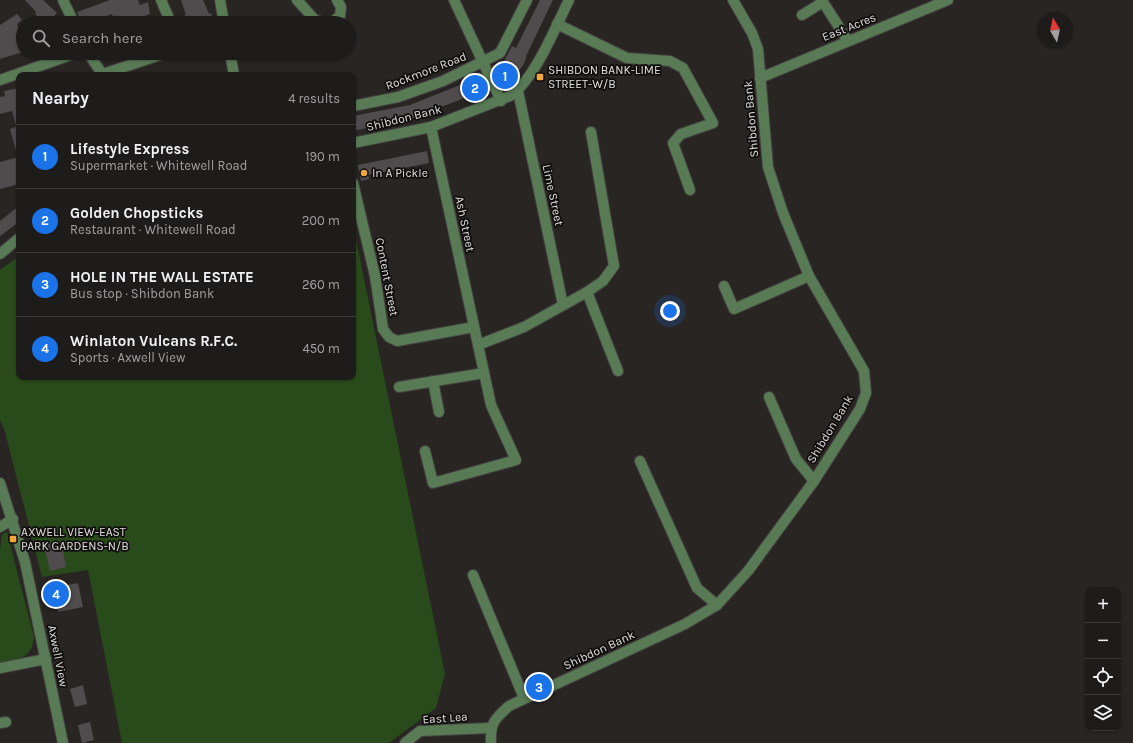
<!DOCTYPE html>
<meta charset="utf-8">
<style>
body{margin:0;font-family:Karla,sans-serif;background:#2b2927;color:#f1f3f6}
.controls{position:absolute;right:12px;bottom:12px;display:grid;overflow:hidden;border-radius:8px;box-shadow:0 1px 3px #0004}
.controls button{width:36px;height:36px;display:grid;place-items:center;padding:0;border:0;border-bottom:1px solid #3c3a39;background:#1e1c1a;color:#f1f3f6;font:20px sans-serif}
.compass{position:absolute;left:1037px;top:12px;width:36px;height:36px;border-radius:50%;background:#1e1c1a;box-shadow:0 1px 3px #0004;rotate:351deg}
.you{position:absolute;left:670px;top:311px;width:14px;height:14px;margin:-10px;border:3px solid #fff;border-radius:50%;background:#1a73e8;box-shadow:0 0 0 6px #1a73e833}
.badge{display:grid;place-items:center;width:26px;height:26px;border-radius:50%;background:#1a73e8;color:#fff;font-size:13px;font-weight:700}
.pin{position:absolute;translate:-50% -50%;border:2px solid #fff;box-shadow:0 1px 4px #0006}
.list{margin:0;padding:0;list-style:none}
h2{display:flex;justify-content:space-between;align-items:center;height:52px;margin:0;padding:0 16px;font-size:17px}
h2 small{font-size:13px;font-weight:400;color:#a1a1a2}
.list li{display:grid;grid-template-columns:26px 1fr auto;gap:12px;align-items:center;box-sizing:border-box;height:64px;padding:0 16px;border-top:1px solid #3c3a39}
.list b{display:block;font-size:15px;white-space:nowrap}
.list p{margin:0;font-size:13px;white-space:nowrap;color:#a1a1a2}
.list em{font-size:13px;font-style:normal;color:#a1a1a2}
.icon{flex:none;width:22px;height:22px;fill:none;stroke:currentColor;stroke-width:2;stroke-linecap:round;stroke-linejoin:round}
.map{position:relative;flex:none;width:1133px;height:743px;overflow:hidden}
.search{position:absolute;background:#1e1c1a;box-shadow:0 1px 3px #0004;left:16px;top:16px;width:340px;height:44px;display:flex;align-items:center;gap:10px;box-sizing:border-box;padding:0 14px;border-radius:22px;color:#a1a1a2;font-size:15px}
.panel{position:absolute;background:#1e1c1a;box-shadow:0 1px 3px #0004;left:16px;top:72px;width:340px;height:308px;border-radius:8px}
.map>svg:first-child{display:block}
</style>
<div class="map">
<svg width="1133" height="743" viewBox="0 0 1133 743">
<rect width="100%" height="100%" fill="#282523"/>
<!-- green -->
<g fill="#294b1b">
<polygon points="353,225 445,674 436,708 389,743 122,743 88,570 42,577 5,432 0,420 0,270 19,256 19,377 353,377"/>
<path d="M7 532 34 637C32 659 19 659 0 663V550L2 534Z"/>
</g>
<!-- building -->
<g fill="#504b4d">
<polygon points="25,0 43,0 57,13 47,23 44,23 35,14 36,12"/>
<polygon points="110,0 138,0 140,5 148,2 150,14 139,18 141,23 115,23 112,14 86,23 81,23 77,12"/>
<polygon points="181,0 203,0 209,14 211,13 215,23 177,23 176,19 186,15"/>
<polygon points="540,0 553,0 527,54 524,64 513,78 500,84 492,67 504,61 512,46 516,48"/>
<polygon points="17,14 22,20 17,24 23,42 23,52 0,59 0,25"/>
<polygon points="480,72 487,86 485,90 413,118 353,131 353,116 410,105 475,79 473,76"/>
<polygon points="19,88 19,126 16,126 12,111 0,114 0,97 5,96 4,91"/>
<polygon points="19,126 19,151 16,151 10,129"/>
<polygon points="427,151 429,163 368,175 369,179 361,181 358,165"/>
<polygon points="19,157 19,184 0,189 0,162"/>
<polygon points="19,206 19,222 0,236 0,221"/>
<polygon points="61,541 66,567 50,571 44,545"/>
<polygon points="78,583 83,607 58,612 56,600 45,602 43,589"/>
<polygon points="83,685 87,704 75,707 70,689"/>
<polygon points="90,722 94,740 82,743 78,725"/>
</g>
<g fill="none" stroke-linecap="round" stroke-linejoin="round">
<defs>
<g id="minor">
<polyline points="63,0 74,23"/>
<polyline points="161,0 171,23"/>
<polyline points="220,0 224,23"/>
<polyline points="297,0 315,20 326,23"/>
<polyline points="454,0 501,101"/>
<polyline points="802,15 823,2 848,41"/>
<polyline points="331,23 340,16 341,7 337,0"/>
<polyline points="557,24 627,58 670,61 683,68 713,123 681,134 673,143 690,190"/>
<polyline points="88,53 103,75"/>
<polyline points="230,53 234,75"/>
<polyline points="103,74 166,53"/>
<polyline points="760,78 948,0"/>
<polyline points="0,80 76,53"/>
<polyline points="518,91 563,305"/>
<polyline points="353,106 398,97 443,81 500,53 527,0"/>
<path d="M353 143 431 127 510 96C535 79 555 28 569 0"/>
<polyline points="353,183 375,276 383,329 389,337 397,341 474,327"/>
<polyline points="0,254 19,238"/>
<polyline points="724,286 734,309 809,276"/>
<polyline points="587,292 618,371"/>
<polyline points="478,345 524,327 587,292 603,281 614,266 591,132"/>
<polyline points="433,381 439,412"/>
<polyline points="399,387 484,373"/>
<polyline points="769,397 796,459 814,481"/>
<polyline points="425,451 433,483 516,460 491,405 431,127"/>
<polyline points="640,461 697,588 717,605"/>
<polyline points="0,483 25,562 63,743"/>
<polyline points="0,527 13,519"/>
<polyline points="473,575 524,698"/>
<polyline points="0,668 46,659"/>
<polyline points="0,723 6,722"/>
<polyline points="405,743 420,731 490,728"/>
<path d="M491 743C490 724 494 719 509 706L685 624 717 605 748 571 814 481 860 409 866 393 864 371 809 276 783 213 768 167 758 49 752 33 733 0"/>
</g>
</defs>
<!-- minor casing -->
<use href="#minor" stroke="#454341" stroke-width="12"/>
<!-- minor -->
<use href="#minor" stroke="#587b56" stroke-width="10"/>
</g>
<!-- markers -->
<g fill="#efa73d" stroke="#100e0d" stroke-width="1.5">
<rect x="536" y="73" width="8" height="8" rx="2"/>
<circle cx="364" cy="173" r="4"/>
<rect x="9" y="535" width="8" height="8" rx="2"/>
</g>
<g text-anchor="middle" stroke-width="3.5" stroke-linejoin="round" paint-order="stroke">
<!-- street labels -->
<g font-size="12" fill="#e0dedc" stroke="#100e0d">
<text transform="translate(849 27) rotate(-22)" y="4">East Acres</text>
<text transform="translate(426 71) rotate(-21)" y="4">Rockmore Road</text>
<text transform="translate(404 118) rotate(-14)" y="4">Shibdon Bank</text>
<text transform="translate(751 119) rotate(-95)" y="4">Shibdon Bank</text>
<text transform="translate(553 195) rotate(78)" y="4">Lime Street</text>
<text transform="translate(465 224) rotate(78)" y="4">Ash Street</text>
<text transform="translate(387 277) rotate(79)" y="4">Content Street</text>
<text transform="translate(830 429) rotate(-59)" y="4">Shibdon Bank</text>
<text transform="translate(599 650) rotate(-25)" y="4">Shibdon Bank</text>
<text transform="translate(58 656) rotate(79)" y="4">Axwell View</text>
<text transform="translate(445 718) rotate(-4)" y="4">East Lea</text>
</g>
<!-- poi labels -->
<g font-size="12" fill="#e0dedc" stroke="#100e0d" text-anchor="start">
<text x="548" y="74">SHIBDON BANK-LIME<tspan x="548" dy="14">STREET-W/B</tspan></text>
<text x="372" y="177">In A Pickle</text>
<text x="21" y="536">AXWELL VIEW-EAST<tspan x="21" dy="14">PARK GARDENS-N/B</tspan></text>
</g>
</g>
</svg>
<div class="controls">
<button>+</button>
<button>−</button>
<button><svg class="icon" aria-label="locate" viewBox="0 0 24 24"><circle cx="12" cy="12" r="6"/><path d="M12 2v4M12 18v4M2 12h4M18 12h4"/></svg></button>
<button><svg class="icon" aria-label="layers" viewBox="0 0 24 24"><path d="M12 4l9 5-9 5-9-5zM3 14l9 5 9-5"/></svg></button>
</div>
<svg class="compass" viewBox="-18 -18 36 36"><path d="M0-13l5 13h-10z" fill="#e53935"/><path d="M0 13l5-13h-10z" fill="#a1a1a2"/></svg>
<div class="you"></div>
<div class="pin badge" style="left:505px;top:76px">1</div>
<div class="pin badge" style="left:475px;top:88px">2</div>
<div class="pin badge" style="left:539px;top:687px">3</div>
<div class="pin badge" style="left:56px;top:594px">4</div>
<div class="search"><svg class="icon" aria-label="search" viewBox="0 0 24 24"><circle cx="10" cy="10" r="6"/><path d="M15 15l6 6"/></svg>Search here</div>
<section class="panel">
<h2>Nearby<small>4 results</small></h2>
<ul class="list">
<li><span class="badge">1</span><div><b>Lifestyle Express</b><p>Supermarket · Whitewell Road</p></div><em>190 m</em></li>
<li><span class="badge">2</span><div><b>Golden Chopsticks</b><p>Restaurant · Whitewell Road</p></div><em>200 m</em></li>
<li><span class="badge">3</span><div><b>HOLE IN THE WALL ESTATE</b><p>Bus stop · Shibdon Bank</p></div><em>260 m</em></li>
<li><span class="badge">4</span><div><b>Winlaton Vulcans R.F.C.</b><p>Sports · Axwell View</p></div><em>450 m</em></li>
</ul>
</section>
</div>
